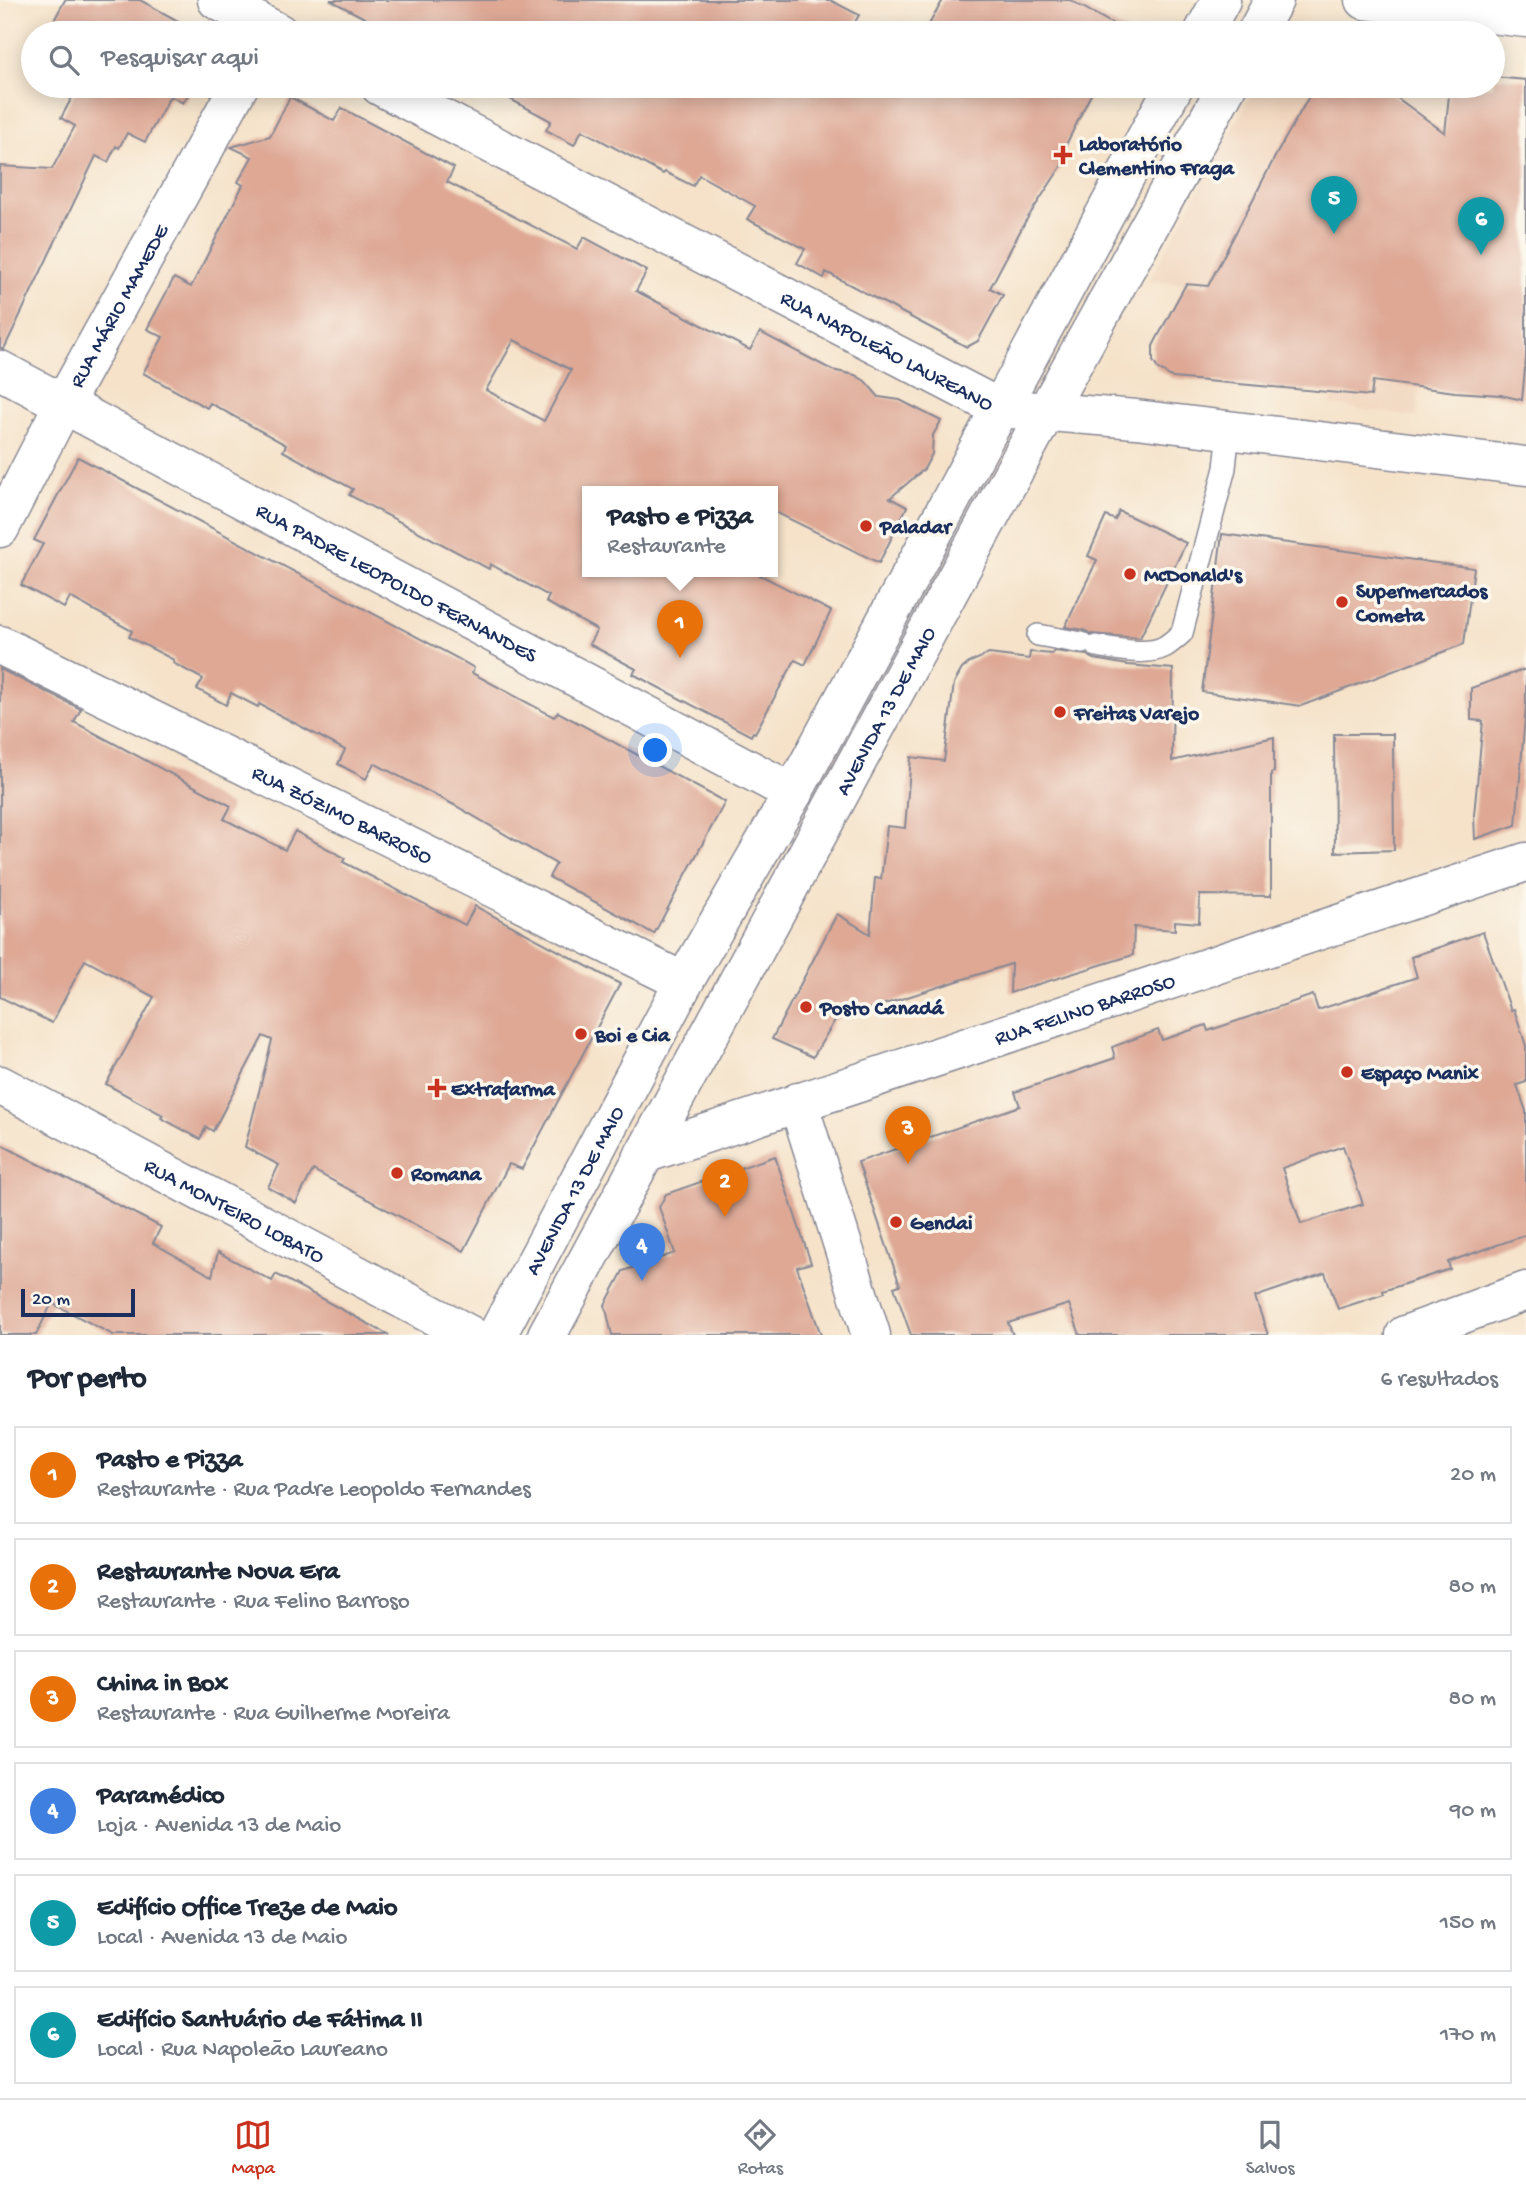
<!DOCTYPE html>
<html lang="pt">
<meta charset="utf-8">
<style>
body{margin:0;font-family:"Gochi Hand",sans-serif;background:#f2f2f3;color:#1f2937}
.scale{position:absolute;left:21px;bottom:18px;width:114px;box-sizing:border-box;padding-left:7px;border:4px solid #1b2f5e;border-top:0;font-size:19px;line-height:24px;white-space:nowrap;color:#1b2f5e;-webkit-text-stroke:5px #fbf7ec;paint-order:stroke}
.you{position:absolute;left:656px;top:751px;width:24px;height:24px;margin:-18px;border:5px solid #fff;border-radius:50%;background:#1a73e8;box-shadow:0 0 0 10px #1a73e833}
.badge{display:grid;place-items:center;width:46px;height:46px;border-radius:50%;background:#c8321e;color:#fff;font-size:23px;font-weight:700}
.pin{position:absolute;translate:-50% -58px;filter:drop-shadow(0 2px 4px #0008)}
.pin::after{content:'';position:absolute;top:37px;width:24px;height:21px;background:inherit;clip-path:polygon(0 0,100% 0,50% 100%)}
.popup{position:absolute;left:582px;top:486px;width:196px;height:91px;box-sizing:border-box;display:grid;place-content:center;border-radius:0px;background:#fff;filter:drop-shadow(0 2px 5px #0005);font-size:23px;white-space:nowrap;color:#747a83}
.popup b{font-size:26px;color:#1f2937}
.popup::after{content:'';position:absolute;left:50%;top:100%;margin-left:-14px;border:14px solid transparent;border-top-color:#fff}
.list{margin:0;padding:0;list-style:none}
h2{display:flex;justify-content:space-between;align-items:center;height:91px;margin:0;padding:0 28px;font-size:30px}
h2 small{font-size:23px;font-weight:400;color:#747a83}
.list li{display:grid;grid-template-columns:46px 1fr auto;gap:21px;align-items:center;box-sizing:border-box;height:98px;margin:0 14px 14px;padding:0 14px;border:2px solid #e0e1e3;border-radius:0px}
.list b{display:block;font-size:26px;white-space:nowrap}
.list p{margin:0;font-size:23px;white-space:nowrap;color:#747a83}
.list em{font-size:23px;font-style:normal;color:#747a83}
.icon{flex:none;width:38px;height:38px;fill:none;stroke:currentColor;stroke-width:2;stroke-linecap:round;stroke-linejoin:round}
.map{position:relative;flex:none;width:1526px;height:1335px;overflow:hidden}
.search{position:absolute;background:#fff;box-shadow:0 4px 18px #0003;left:21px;right:21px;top:21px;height:77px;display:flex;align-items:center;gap:18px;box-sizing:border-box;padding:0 24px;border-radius:38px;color:#747a83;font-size:26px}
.sheet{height:763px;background:#fff}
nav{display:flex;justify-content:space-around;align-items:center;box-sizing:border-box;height:98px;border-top:2px solid #e0e1e3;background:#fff;font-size:19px;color:#747a83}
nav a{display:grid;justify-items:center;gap:4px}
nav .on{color:#c8321e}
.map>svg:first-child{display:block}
</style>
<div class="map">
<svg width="1526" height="1335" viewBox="0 0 1526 1335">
<rect width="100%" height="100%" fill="#fbf7ec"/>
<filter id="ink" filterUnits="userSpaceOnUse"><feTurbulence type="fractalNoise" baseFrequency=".0143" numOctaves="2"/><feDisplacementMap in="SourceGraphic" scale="14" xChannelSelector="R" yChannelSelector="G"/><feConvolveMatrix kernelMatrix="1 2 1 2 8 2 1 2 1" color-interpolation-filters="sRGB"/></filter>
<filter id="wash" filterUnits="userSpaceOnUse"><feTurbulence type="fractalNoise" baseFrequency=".00686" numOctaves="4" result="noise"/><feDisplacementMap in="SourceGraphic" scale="28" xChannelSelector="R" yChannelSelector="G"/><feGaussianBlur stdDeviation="1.57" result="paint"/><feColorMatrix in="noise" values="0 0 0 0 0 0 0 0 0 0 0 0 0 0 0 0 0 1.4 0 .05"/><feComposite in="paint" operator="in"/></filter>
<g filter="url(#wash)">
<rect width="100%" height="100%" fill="#f5e2c9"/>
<!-- built -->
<polygon fill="#f1d5bd" points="1256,86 1481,86 1474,143 1439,227 1416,417 1331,405 1341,299 1149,281"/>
<g id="blocks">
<!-- building -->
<g fill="#dea895" fill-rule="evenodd">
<polygon points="65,0 140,0 200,33 47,33"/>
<polygon points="330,0 830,0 859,15 849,33 393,33"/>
<polygon points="943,0 1070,0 1129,33 924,33"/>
<polygon points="1493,77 1526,80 1526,358 1522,400 1501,395 1455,392 1373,381 1371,396 1173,378 1158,369 1153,361 1153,346 1175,304 1186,284 1208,286 1277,153 1315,86 1376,86 1392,94 1445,133 1450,86 1493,86"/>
<polygon points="78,86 194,86 183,103 170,96 145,142 127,133 119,148 116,146 108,162 96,156 4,349 0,348 0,166 52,169 75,126 61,118"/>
<polygon points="486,86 1095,86 1062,153 1068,156 1025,222 990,288 1003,295 978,341 967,347 826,272 824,278 797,263 805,249 747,219 755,206 699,175 693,186 665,172 663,174 582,130 574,145 546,130 551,121"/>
<path d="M290 97 334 121 342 108 454 168 447 182 577 249 584 237 647 271 636 291 750 350 760 332 832 370 855 375 865 381 879 397 900 400 941 421 933 435 932 454 924 469 890 498 907 507 879 563 773 511V492H587V572H754L831 611 805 665 795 660 755 733 753 732 751 736 633 674 636 669 589 644 597 630 546 602 549 596 490 564 489 569 349 495 353 489 283 451 286 445 210 403 207 408 143 373 163 337 147 329 174 278 191 287 243 185 238 182 252 157 231 147 270 136ZM514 340 571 370 544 421 486 390Z"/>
<polygon points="78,457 457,658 474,668 472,673 554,717 558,712 725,802 654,934 549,877 556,864 456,806 374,763 366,779 338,764 345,750 259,704 258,707 231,693 226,705 197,689 203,679 173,663 174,660 129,637 132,631 70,597 64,608 21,585 43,544 34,540"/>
<polygon points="1119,511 1186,543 1140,638 1091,634 1084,630 1065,627 1097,560 1088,556 1106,516 1115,520"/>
<polygon points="1222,534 1474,568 1464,644 1301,706 1202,692"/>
<polygon points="1054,651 1087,655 1094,659 1128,665 1173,669 1172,761 1274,737 1274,772 1271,773 1271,896 1200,895 1199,923 1175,921 1175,930 1134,927 1133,955 1010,993 1011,964 835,1020 813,1057 772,1039 837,914 870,934 875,878 881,879 887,826 905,828 911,757 944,761 954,683 962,669 970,662 989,654 1029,659 1030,652 1052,654"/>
<polygon points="0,669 81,709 74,722 231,806 224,819 285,850 295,831 345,858 343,862 465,925 475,906 620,984 522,1169 509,1164 464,1251 313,1170 296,1203 268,1187 279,1165 245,1147 272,1040 263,1036 213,1131 206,1127 200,1139 161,1118 163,1115 106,1084 154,997 85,960 52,1023 0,997"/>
<polygon points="1526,669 1526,705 1516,825 1475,839 1474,815 1483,721 1471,720 1471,688"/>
<polygon points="1334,734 1393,734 1394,850 1335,852"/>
<path d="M1483 932 1511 1010 1514 1009 1526 1046V1082L1517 1085 1526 1111V1235L1448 1262 1450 1269 1383 1291 1384 1294 1338 1309 1325 1273 1255 1297 1268 1335H1080L1069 1304 1008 1323 1013 1335H911L894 1287 900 1285 858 1162 1020 1106 1015 1092 1115 1058 1112 1047 1158 1030 1162 1040 1206 1025 1208 1031 1313 995 1318 1010 1417 977 1411 957ZM1343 1146 1363 1204 1301 1224 1282 1168Z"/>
<polygon points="0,1144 161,1227 153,1243 212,1276 218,1252 272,1281 276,1274 389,1335 113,1335 52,1303 36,1335 0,1335"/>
<polygon points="775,1156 811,1263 797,1267 821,1335 612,1335 605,1305 623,1271 675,1253 659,1207 666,1194"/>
</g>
</g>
</g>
<g filter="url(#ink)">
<use href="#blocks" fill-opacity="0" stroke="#888894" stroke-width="2"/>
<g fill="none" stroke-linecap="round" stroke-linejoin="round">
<defs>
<g id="service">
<polyline points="1038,635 1082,643"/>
<path d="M1096 646C1114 649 1147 656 1164 647 1170 644 1176 638 1182 633L1225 468 1229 430"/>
</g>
<g id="minor">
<polyline points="217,0 279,33"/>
<polyline points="1365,0 1526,18"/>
<path id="s1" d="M380 86 999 408 1136 419 1526 466"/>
<path id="s2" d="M0 370 793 793"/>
<path id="s3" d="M0 528 64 403 239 86"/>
<path id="s4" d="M0 645 684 982"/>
<path id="s5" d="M0 1085 470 1335"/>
<polyline points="798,1102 871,1335"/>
<path id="s6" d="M644 1154 1526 862"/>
<polyline points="1405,1335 1526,1291"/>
</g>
<g id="primary">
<polyline points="1203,33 1221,0"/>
<polyline points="1256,33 1274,0"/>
<path id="s7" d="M497 1335 684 982 793 793 1174 86"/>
<path id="s8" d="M547 1335 1046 412 1227 86"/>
</g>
</defs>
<!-- service casing -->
<use href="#service" stroke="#888894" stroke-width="24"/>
<!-- minor casing -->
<use href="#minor" stroke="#888894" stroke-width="41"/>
<!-- primary casing -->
<use href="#primary" stroke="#888894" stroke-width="41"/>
<!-- service -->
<use href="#service" stroke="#fff" stroke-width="21"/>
<!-- minor -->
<use href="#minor" stroke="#fff" stroke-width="38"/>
<!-- primary -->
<use href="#primary" stroke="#fff" stroke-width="38"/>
</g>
</g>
<!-- markers -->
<g fill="#c8321e" stroke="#fbf7ec" stroke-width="2.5">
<path d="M1059.5 144.5h7v7h7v7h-7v7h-7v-7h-7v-7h7z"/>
<circle cx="866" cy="526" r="7"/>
<circle cx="1130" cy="574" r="7"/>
<circle cx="1342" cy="602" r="7"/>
<circle cx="1060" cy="712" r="7"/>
<circle cx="806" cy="1007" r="7"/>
<circle cx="581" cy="1034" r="7"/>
<circle cx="1347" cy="1072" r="7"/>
<path d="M433.5 1077.5h7v7h7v7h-7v7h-7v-7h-7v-7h7z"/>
<circle cx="397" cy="1173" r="7"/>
<circle cx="896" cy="1222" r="7"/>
</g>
<g text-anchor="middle" stroke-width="7" stroke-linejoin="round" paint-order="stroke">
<!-- poi labels -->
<g font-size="21" font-weight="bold" fill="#1b2f5e" stroke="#fbf7ec" text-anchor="start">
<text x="1079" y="150">Laboratório<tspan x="1079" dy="24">Clementino Fraga</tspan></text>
<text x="880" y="533">Paladar</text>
<text x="1144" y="581">McDonald's</text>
<text x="1356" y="597">Supermercados<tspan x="1356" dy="24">Cometa</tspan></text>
<text x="1074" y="719">Freitas Varejo</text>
<text x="820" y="1014">Posto Canadá</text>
<text x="595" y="1041">Boi e Cia</text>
<text x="1361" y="1079">Espaço Manix</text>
<text x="451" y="1095">Extrafarma</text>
<text x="411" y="1180">Romana</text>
<text x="910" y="1229">Gendai</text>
</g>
<!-- street labels -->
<g font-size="21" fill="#1b2f5e" stroke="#fbf7ec">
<text dy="7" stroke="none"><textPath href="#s3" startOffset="252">RUA MÁRIO MAMEDE</textPath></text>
<text dy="7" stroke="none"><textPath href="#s1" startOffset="572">RUA NAPOLEÃO LAUREANO</textPath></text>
<text dy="7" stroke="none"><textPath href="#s2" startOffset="450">RUA PADRE LEOPOLDO FERNANDES</textPath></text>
<text dy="7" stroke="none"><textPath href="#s8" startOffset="710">AVENIDA 13 DE MAIO</textPath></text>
<text dy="7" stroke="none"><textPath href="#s4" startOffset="382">RUA ZÓZIMO BARROSO</textPath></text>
<text dy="7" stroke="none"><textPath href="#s6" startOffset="464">RUA FELINO BARROSO</textPath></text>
<text dy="7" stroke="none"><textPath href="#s7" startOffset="164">AVENIDA 13 DE MAIO</textPath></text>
<text dy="7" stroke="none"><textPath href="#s5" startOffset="266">RUA MONTEIRO LOBATO</textPath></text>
</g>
</g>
</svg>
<div class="scale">20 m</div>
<div class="you"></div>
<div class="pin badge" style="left:680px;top:658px;background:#e8710a">1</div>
<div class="popup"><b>Pasto e Pizza</b>Restaurante</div>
<div class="pin badge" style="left:725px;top:1217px;background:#e8710a">2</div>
<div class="pin badge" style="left:908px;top:1164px;background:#e8710a">3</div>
<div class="pin badge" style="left:642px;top:1281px;background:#3f7fe0">4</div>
<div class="pin badge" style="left:1334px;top:234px;background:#0f9aa8">5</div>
<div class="pin badge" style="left:1481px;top:255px;background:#0f9aa8">6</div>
<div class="search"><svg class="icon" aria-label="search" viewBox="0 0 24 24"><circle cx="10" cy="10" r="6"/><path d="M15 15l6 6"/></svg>Pesquisar aqui</div>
</div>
<section class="sheet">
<h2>Por perto<small>6 resultados</small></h2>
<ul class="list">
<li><span class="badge" style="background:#e8710a">1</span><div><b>Pasto e Pizza</b><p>Restaurante · Rua Padre Leopoldo Fernandes</p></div><em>20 m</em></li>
<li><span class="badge" style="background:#e8710a">2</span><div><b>Restaurante Nova Era</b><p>Restaurante · Rua Felino Barroso</p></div><em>80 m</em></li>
<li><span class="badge" style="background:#e8710a">3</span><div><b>China in Box</b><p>Restaurante · Rua Guilherme Moreira</p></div><em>80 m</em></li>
<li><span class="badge" style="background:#3f7fe0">4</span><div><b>Paramédico</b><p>Loja · Avenida 13 de Maio</p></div><em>90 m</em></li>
<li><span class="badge" style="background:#0f9aa8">5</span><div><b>Edifício Office Treze de Maio</b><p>Local · Avenida 13 de Maio</p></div><em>150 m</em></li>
<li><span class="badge" style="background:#0f9aa8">6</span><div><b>Edifício Santuário de Fátima II</b><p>Local · Rua Napoleão Laureano</p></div><em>170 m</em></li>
</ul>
</section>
<nav>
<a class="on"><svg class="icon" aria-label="map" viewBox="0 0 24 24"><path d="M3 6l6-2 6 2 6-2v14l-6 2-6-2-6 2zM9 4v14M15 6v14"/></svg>Mapa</a>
<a><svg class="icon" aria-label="directions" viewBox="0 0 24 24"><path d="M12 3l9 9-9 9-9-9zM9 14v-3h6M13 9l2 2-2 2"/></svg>Rotas</a>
<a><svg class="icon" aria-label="saved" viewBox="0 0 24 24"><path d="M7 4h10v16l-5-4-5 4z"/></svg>Salvos</a>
</nav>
